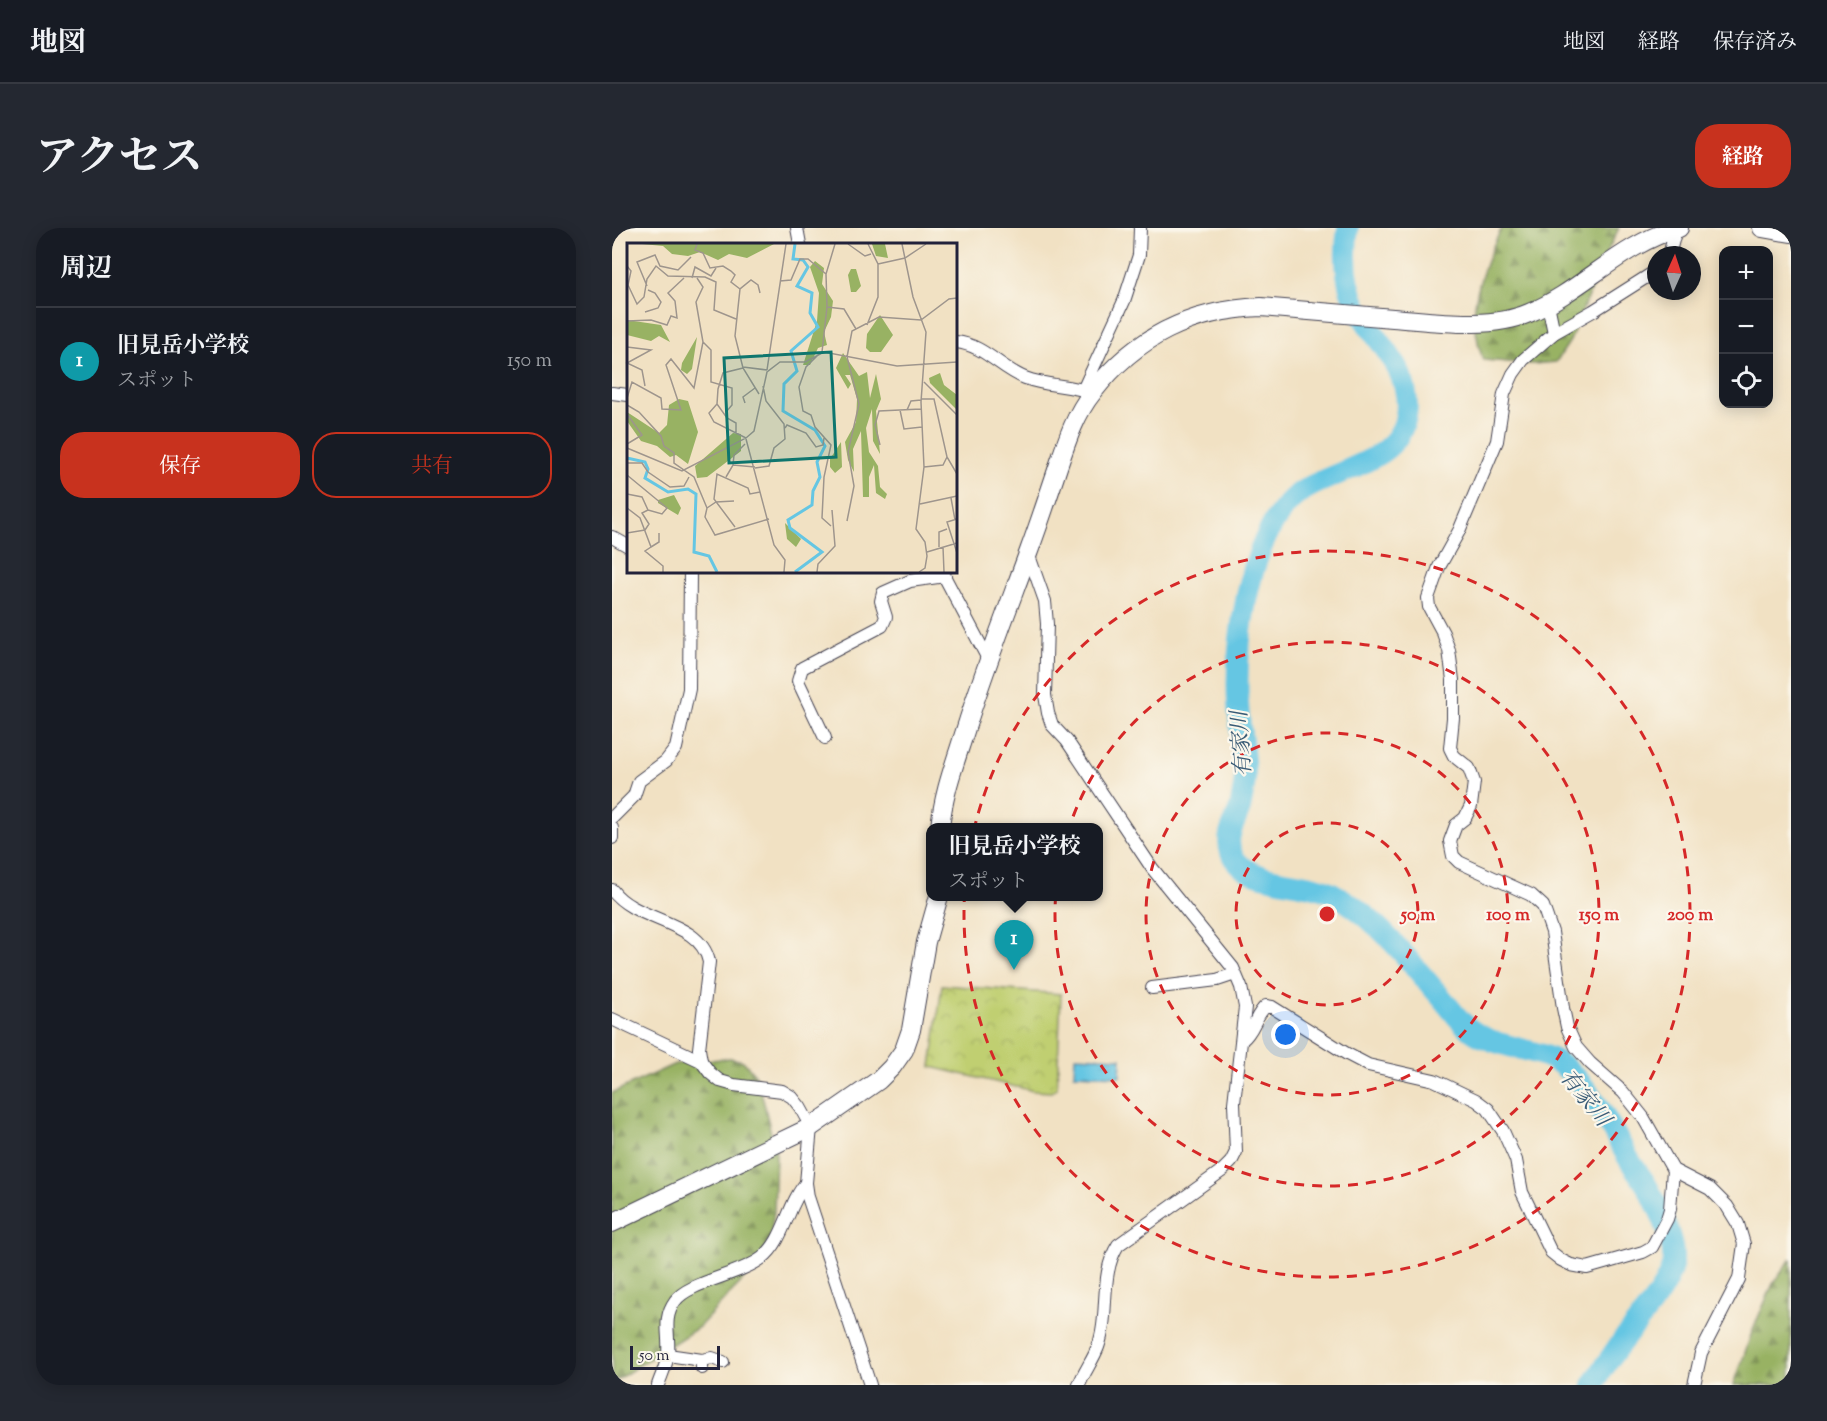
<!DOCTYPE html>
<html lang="ja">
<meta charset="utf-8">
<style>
body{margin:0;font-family:"Sorts Mill Goudy","Noto Serif JP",serif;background:#242831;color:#f1f3f6}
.controls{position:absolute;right:18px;top:18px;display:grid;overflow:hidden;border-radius:12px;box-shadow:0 3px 15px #0003}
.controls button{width:54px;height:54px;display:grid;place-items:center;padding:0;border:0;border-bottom:2px solid #363941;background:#171b24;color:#f1f3f6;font:30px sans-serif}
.compass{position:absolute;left:1035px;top:18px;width:54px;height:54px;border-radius:50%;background:#171b24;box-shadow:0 3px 15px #0003;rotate:3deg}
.scale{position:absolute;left:18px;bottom:15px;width:90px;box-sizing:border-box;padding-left:6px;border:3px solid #22223b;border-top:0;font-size:16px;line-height:21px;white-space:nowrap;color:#22223b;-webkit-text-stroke:4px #fbf7ec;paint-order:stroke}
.you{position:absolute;left:674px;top:807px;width:21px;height:21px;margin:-15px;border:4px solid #fff;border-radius:50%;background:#1a73e8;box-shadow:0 0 0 9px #1a73e833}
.badge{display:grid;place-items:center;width:39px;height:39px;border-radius:50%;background:#c8321e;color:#fff;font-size:20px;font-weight:700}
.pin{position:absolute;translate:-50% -50px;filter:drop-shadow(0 2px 3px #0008)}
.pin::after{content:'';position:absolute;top:32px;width:21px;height:18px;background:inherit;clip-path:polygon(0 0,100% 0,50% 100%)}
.popup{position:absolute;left:314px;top:595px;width:177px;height:78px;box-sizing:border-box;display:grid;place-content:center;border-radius:12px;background:#171b24;filter:drop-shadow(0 2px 4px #0005);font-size:20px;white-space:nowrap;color:#9ea1a6}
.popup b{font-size:22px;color:#f1f3f6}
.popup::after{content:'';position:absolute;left:50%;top:100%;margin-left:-12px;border:12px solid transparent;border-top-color:#171b24}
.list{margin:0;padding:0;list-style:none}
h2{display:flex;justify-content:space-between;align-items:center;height:78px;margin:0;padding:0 24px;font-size:26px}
h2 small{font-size:20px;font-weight:400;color:#9ea1a6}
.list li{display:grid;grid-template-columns:39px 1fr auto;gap:18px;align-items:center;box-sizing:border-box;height:108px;padding:0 24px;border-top:2px solid #363941}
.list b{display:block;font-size:22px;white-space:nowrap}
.list p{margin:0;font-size:20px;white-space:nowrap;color:#9ea1a6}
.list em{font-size:20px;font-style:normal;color:#9ea1a6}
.actions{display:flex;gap:12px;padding:18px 24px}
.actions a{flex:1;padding:14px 0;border:2px solid #c8321e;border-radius:24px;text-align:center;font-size:21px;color:#c8321e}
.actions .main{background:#c8321e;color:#fff}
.icon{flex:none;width:33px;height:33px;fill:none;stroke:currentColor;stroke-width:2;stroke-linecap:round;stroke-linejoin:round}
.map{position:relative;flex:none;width:1179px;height:1157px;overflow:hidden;border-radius:24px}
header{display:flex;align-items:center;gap:36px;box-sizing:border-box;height:84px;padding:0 30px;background:#171b24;border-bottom:2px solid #363941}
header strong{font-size:28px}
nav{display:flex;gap:33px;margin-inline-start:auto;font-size:21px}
.intro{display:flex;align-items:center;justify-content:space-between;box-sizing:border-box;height:144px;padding:0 36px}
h1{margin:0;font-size:42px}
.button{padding:15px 27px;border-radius:24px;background:#c8321e;color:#fff;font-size:21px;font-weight:700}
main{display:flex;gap:36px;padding:0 36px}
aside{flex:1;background:#171b24;border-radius:24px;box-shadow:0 3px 15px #0003}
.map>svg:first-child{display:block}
</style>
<header>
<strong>地図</strong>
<nav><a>地図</a><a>経路</a><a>保存済み</a></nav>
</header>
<div class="intro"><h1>アクセス</h1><a class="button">経路</a></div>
<main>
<aside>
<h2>周辺<small></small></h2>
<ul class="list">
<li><span class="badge" style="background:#0f9aa8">1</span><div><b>旧見岳小学校</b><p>スポット</p></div><em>150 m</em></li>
</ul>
<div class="actions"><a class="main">保存</a><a>共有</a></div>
</aside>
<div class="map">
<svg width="1179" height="1157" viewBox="0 0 1179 1157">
<defs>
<pattern id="forest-firs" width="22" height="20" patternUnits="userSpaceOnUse" patternTransform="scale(1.5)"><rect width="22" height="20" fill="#98b263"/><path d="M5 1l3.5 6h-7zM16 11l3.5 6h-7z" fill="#7c9053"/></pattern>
<pattern id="park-crowns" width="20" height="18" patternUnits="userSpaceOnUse" patternTransform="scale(1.5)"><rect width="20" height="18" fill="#c0cf71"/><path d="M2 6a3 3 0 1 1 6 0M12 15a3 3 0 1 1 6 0" fill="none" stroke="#a5b163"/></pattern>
<pattern id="water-ripples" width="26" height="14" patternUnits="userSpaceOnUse" patternTransform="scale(1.5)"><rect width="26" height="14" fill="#65c6e3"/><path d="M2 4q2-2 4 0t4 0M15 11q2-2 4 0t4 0" fill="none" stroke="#57aac4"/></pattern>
</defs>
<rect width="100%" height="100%" fill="#fbf7ec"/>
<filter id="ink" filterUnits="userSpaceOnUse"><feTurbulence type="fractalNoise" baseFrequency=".0167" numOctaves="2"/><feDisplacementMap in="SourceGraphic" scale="12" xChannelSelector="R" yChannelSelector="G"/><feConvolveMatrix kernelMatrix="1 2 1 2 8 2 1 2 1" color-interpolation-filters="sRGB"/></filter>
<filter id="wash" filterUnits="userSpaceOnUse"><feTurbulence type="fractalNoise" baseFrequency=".008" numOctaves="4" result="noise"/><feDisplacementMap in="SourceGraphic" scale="24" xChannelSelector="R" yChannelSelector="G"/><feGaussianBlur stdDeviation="1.35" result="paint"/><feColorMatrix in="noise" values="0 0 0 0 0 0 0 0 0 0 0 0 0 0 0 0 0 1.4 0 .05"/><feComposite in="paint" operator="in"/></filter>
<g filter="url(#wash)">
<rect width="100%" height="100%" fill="#f1e1c3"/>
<!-- forest -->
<g fill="url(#forest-firs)" stroke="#5d6a4f" stroke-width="1.5">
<path d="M890 0H1007L988 38 958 113 944 134 921 136 871 132C865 115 860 89 864 71 867 51 880 18 890 0Z"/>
<polygon points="118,830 131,833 146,850 164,926 162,984 158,1011 143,1039 87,1099 0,1155 0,865 63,836"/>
<polygon points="1179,1031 1179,1157 1122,1157 1141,1101 1161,1056"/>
</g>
<!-- park -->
<polygon fill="url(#park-crowns)" stroke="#717856" stroke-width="1.5" points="330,757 449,766 445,860 439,864 422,863 319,839"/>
<!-- water -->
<polygon fill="url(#water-ripples)" stroke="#44748f" stroke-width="1.5" points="463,828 509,830 508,848 462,846"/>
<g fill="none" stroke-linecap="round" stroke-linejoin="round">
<!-- river -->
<path stroke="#65c6e3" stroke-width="22" d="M736 0C732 27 733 56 746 81 766 117 801 143 794 188 785 241 708 241 677 274 635 319 623 417 626 475 627 500 633 526 633 551 632 560 630 571 628 580 623 595 613 608 619 624 630 657 692 650 720 665 764 688 796 732 828 768 838 779 847 794 859 802 885 821 925 819 950 837 978 858 998 898 1015 928 1021 939 1030 949 1036 960 1046 978 1066 1017 1060 1038 1053 1066 1023 1095 1006 1119 997 1131 989 1144 981 1157"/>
</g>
</g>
<g filter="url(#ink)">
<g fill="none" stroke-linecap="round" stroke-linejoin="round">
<defs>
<g id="street">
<polyline points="185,0 188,16"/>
<polyline points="1057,27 1064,1"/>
<polyline points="1044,43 981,83 942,105 911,132 901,146 892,166 885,213 847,303 827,339 816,370 817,379 831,405 837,422 841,452 841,490 838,520 842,528 857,540 862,554 859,578 853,590 844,597 838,613 841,628 847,634 919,667 931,678 940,704 951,780 955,799 964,819 978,835 1011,864 1031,889 1061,942 1098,961 1115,978 1126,996 1132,1016 1127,1051 1089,1125 1082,1157"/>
<polyline points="936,76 942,105"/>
<path d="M344 114C372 117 388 140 413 150 434 158 457 157 478 164"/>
<polyline points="471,162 512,73 527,27 528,0"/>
<polyline points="0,165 16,167"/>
<polyline points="0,309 16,318"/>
<path d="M416 325 433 373 435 396 433 467 436 485 440 497 455 513 540 640 621 740 629 759 633 779 622 875 624 924 619 934 611 942 506 1017C487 1047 498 1086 486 1119 481 1132 472 1144 467 1157"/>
<polyline points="330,344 376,431"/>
<polyline points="213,510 186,453 190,440 270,398 274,389 269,373 271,365 298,353 333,348"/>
<polyline points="0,590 22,568 27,553 54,533 64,520 77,461 78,344"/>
<polyline points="0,600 0,610"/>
<path d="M0 662C24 695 88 691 97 734L87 821 89 833"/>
<polyline points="540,760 605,752 623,746"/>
<polyline points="0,791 89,833 98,845 108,853 122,857 170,863 180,869 188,879 199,899 194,955 196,969 258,1157"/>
<path d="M630 812C642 803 643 787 654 778L660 779 735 826 756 837 822 852 864 872 876 881 891 903 904 932 910 964 939 1024 949 1032 959 1037 975 1040 1031 1024 1040 1019 1055 991 1058 981 1061 942"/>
<polyline points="56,1127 90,1132 90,1140"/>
<polyline points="90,1132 100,1130 111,1134"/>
<path d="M46 1157C49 1148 55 1136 56 1126 58 1107 50 1091 63 1073 76 1054 128 1047 150 1030 173 1012 175 977 194 955"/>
</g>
<g id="secondary">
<polyline points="1150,0 1179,5"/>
<path d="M328 600C331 566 343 535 353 503 372 442 395 383 417 323 427 296 436 269 445 242 454 215 463 186 481 164 524 108 580 82 649 79 693 83 737 86 781 90 822 93 878 102 917 85 970 63 1010 15 1067 0"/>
<polyline points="0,995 199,899 267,852 280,839 292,822 299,802 314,714 327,668"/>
</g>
</defs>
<!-- street casing -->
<use href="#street" stroke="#413f4f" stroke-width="14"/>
<!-- secondary casing -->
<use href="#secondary" stroke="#413f4f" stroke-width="20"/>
<!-- street -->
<use href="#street" stroke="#fff" stroke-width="12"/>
<!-- secondary -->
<use href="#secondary" stroke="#fff" stroke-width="18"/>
</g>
</g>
<!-- distance rings -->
<g fill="none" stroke="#d62828" stroke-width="3" stroke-dasharray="10 8">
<circle cx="715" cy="686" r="91"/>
<circle cx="715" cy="686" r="181"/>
<circle cx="715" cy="686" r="272"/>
<circle cx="715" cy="686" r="363"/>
</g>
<g text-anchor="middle" stroke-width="4.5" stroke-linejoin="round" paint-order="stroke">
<!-- water labels -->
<g font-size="22" font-style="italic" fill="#395b76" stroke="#fbf7ec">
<text transform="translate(628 516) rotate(-94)" y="8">有家川</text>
<text transform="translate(974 869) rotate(51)" y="8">有家川</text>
</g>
</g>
<!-- overview -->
<g transform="translate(15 15)">
<rect width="330" height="330" fill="#f1e1c3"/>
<path d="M15 1H147L120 15 102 11 91 17 73 9 61 13 45 11 36 3ZM245 1H258L261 15 249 13ZM188 18 197 25 195 41 206 58 204 74 197 89 200 102 191 105 183 122H176L190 78 192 50 183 24ZM224 26H229L234 43 229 49H224L221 32ZM253 72 266 92 254 109H243L239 105 240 91ZM0 77 34 82 43 99 32 93 24 98 0 92ZM70 94 65 126 60 131 54 127 55 120ZM216 110 232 133 240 129 243 155 249 131 254 156 249 168 253 211 246 198 245 166 239 185 242 209 251 223 253 244 260 251 258 256 249 250 247 222 242 234V254H236L234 188 226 206 227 229 221 217 218 199 229 179 230 156 223 132H218L224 141 221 146 209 125ZM313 130 317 142 330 152V167L303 140 302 135ZM52 156 61 158 71 189 61 221 49 212 43 214 30 203 14 198 0 178V169L32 190 40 182 42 162ZM106 190 114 191V208L80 234 70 235 68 223ZM214 199 215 224 208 230 203 224V216ZM47 252 54 265 51 272 31 260V257ZM158 280 174 296 169 304 160 296Z" fill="#98b263"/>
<path fill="none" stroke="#65c6e3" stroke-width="3" d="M168 1 166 16 176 17 181 24 170 43 185 50 183 70 191 84 164 108 170 128 157 141 156 168 188 187 198 203 190 219 193 234 186 248 185 262 161 277 163 285 195 309 168 329M0 215 18 219 21 226 18 235 41 249 61 246 69 251 67 309 82 313 90 329"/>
<path fill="none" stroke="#9e958d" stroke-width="1.5" d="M70 1 68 7 76 10 83 25 96 23 104 28 108 32 104 39 113 46M221 1 238 13 244 11M275 1 286 54 299 89 294 159 297 224 289 286 298 299 300 313 298 325 292 329M251 21 278 15 299 1M0 23 4 28 1 42 10 61 17 54 20 36 29 23 41 33 78 34 89 39 87 67 109 76M65 35 68 24 84 33 89 25M153 38 164 37 173 16H181L199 31M20 43 10 19 28 12 33 23 51 27 64 14M200 64 217 66 229 86M18 69 31 65 34 59 28 50 21 47M0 78 24 77 40 82 44 73 50 75 48 58 41 50 57 35M240 82 251 54V21L241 1M76 99 84 107V139L105 145V162L99 169M0 104 24 107 0 120 15 127 18 143M195 109 200 64 199 31 208 1M193 110 179 124 172 144 176 168 184 172 188 184 204 202 197 234 195 275 204 283M116 124 140 127M140 127 159 1M297 139 330 172M132 151 116 125 108 93 113 46 124 37 131 42 133 50M0 155 5 139 34 155 35 166 54 167 39 122 44 116 67 145 76 99 69 59 76 44 70 35M294 156H307L320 214 330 231M118 160 116 154 128 145M90 161 82 170 87 179 119 195M0 162 12 169 34 193 37 203 47 210V220L67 234 80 265 78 274 88 292 142 276M273 167 277 186 295 184M280 167 284 158 294 157M0 171 15 192 0 201M158 185 160 182 179 190 189 204 196 202 197 195M109 190V180L100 175 90 161 91 146 96 130 116 125M119 196 147 302 158 317 157 329M253 202 248 182 252 168 294 166M0 205 55 228 119 195 127 188 140 129 153 119H178L197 109 270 123 330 119M0 220H15L21 229 43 244 57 243 62 234M106 222 107 212 118 201M297 224 316 222 320 214M128 225 142 223 147 205 158 196 157 181 139 158 136 143M0 232 40 265 35 271 21 267M99 234 106 222 128 224M0 251 15 254 21 267M324 255 328 277M293 261 330 253M0 265 13 275 24 304 18 308 36 323V329M80 265 89 259 107 258M330 276 320 279 330 310M220 278 227 243 221 209 232 161 220 114 225 88 252 74 294 77 322 56 330 55M108 284 87 256 90 231 121 245 123 251 133 249M18 287 22 281 15 270 21 267M0 290 18 287M24 304 32 299V290M312 304V289L320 286M316 304 317 329M300 309 330 300M190 329 191 321 208 303 205 267"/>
<path fill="#0f766e" fill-opacity="0.15" stroke="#0f766e" stroke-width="3" d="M204 109 209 214 102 220 97 115Z"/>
<rect width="330" height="330" fill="none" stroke="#22223b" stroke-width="3"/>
</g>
<circle cx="715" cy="686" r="9" fill="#d62828" stroke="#fbf7ec" stroke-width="3"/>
<g font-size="18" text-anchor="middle" font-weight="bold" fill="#d62828" stroke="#fbf7ec" stroke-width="4.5" stroke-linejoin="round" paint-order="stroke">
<text x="806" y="692">50 m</text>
<text x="896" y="692">100 m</text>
<text x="987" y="692">150 m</text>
<text x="1078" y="692">200 m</text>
</g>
</svg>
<div class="controls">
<button>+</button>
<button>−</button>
<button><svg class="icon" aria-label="locate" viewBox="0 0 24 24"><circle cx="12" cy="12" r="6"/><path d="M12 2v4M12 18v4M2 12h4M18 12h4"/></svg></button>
</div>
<svg class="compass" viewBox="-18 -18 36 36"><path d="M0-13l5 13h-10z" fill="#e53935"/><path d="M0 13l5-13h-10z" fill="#9ea1a6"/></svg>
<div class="scale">50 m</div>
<div class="you"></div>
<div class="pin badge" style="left:402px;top:742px;background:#0f9aa8">1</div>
<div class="popup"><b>旧見岳小学校</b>スポット</div>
</div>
</main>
